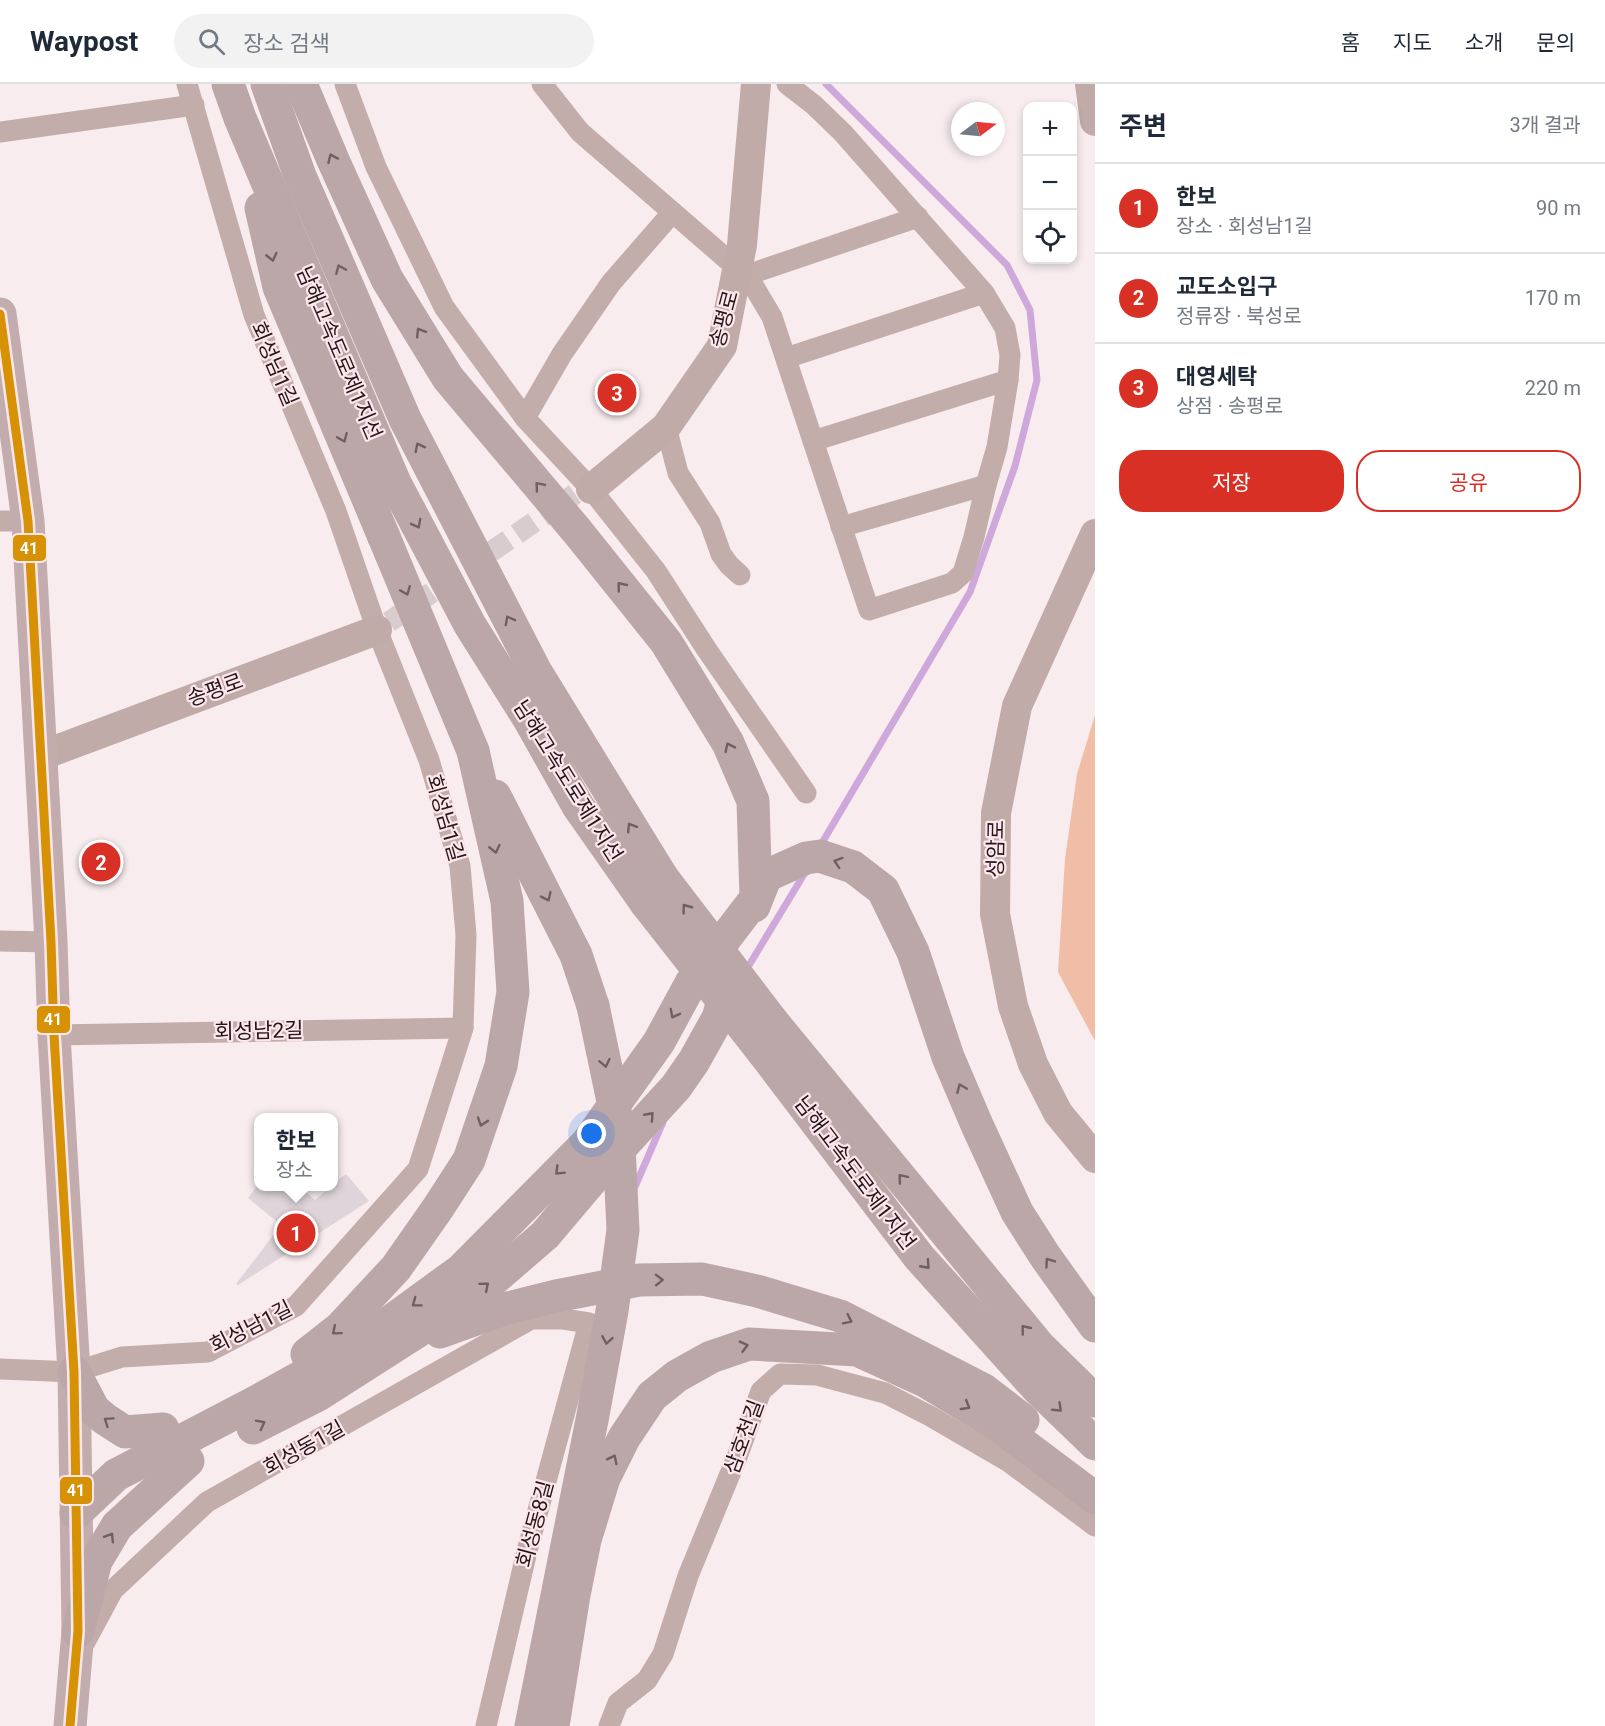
<!DOCTYPE html>
<html lang="ko">
<meta charset="utf-8">
<style>
body{margin:0;font-family:Roboto,"Noto Sans KR",sans-serif;background:#f2f2f3;color:#1f2937}
.controls{position:absolute;right:18px;top:18px;display:grid;overflow:hidden;border-radius:12px;box-shadow:0 3px 9px #0003}
.controls button{width:54px;height:54px;display:grid;place-items:center;padding:0;border:0;border-bottom:2px solid #e0e1e3;background:#fff;color:#1f2937;font:30px sans-serif}
.compass{position:absolute;left:951px;top:18px;width:54px;height:54px;border-radius:50%;background:#fff;box-shadow:0 3px 9px #0003;rotate:74deg}
.you{position:absolute;left:592px;top:1050px;width:21px;height:21px;margin:-15px;border:4px solid #fff;border-radius:50%;background:#1a73e8;box-shadow:0 0 0 9px #1a73e833}
.badge{display:grid;place-items:center;width:39px;height:39px;border-radius:50%;background:#d93025;color:#fff;font-size:20px;font-weight:700}
.pin{position:absolute;translate:-50% -50%;border:3px solid #fff;box-shadow:0 2px 6px #0006}
.popup{position:absolute;left:254px;top:1029px;width:84px;height:78px;box-sizing:border-box;display:grid;place-content:center;border-radius:12px;background:#fff;filter:drop-shadow(0 2px 4px #0005);font-size:20px;white-space:nowrap;color:#747a83}
.popup b{font-size:22px;color:#1f2937}
.popup::after{content:'';position:absolute;left:50%;top:100%;margin-left:-12px;border:12px solid transparent;border-top-color:#fff}
.list{margin:0;padding:0;list-style:none}
h2{display:flex;justify-content:space-between;align-items:center;height:78px;margin:0;padding:0 24px;font-size:26px}
h2 small{font-size:20px;font-weight:400;color:#747a83}
.list li{display:grid;grid-template-columns:39px 1fr auto;gap:18px;align-items:center;box-sizing:border-box;height:90px;padding:0 24px;border-top:2px solid #e0e1e3}
.list b{display:block;font-size:22px;white-space:nowrap}
.list p{margin:0;font-size:20px;white-space:nowrap;color:#747a83}
.list em{font-size:20px;font-style:normal;color:#747a83}
.actions{display:flex;gap:12px;padding:18px 24px}
.actions a{flex:1;padding:14px 0;border:2px solid #d93025;border-radius:24px;text-align:center;font-size:21px;color:#d93025}
.actions .main{background:#d93025;color:#fff}
.icon{flex:none;width:33px;height:33px;fill:none;stroke:currentColor;stroke-width:2;stroke-linecap:round;stroke-linejoin:round}
.map{position:relative;flex:none;width:1095px;height:1642px;overflow:hidden}
header{display:flex;align-items:center;gap:36px;box-sizing:border-box;height:84px;padding:0 30px;background:#fff;border-bottom:2px solid #e0e1e3}
header strong{font-size:28px}
nav{display:flex;gap:33px;margin-inline-start:auto;font-size:21px}
.search{width:420px;height:54px;background:#f2f2f3;display:flex;align-items:center;gap:15px;box-sizing:border-box;padding:0 21px;border-radius:33px;color:#747a83;font-size:22px}
main{display:flex}
aside{flex:1;background:#fff}
.map>svg:first-child{display:block}
</style>
<header>
<strong>Waypost</strong>
<div class="search"><svg class="icon" aria-label="search" viewBox="0 0 24 24"><circle cx="10" cy="10" r="6"/><path d="M15 15l6 6"/></svg>장소 검색</div>
<nav><a>홈</a><a>지도</a><a>소개</a><a>문의</a></nav>
</header>
<main>
<div class="map">
<svg width="1095" height="1642" viewBox="0 0 1095 1642">
<rect width="100%" height="100%" fill="#f8ecef"/>
<!-- forest -->
<polygon fill="#f0bea6" points="1095,631 1095,957 1058,888 1065,775 1077,690"/>
<g fill="none" stroke-linecap="round" stroke-linejoin="round">
<!-- stream -->
<g stroke="#cfa8db" stroke-width="7">
<polyline points="819,764 970,508 1015,382 1037,296 1030,226 1007,181 826,0"/>
<polyline points="745,888 806,787"/>
<polyline points="634,1105 663,1038"/>
</g>
</g>
<!-- building -->
<polygon fill="#dfd4d9" points="346,1090 369,1117 238,1201 236,1200 281,1141 248,1114 257,1102 300,1102 315,1116 331,1102 333,1102 333,1100"/>
<g fill="none" stroke-linecap="round" stroke-linejoin="round">
<!-- street-tunnel -->
<polyline stroke="#d8cccf" stroke-width="21" stroke-dasharray="21 10" stroke-linecap="butt" points="389,538 575,410"/>
<!-- street -->
<g stroke="#c2adab" stroke-width="21">
<polyline points="345,0 376,83 444,223 525,334 591,405 656,487 707,566 806,709"/>
<polyline points="542,0 580,48 737,184 747,191 918,133"/>
<polyline points="0,48 194,21"/>
<polyline points="747,191 772,233 869,526 952,499 963,489 974,453 986,401 997,363 1008,296 1010,271 1005,244 984,209 843,49 814,21 787,0"/>
<polyline points="786,274 984,209"/>
<polyline points="525,334 562,270 611,199 672,129"/>
<polyline points="666,343 678,389 710,439 721,470 729,481 740,491"/>
<polyline points="813,357 1008,296"/>
<polyline points="0,437 28,437"/>
<polyline points="841,443 986,401"/>
<polyline points="0,857 51,858"/>
<polyline points="54,951 463,944"/>
<polyline points="0,1285 74,1288 122,1273 208,1268 296,1222 418,1085 463,944 466,851 460,782 429,676 377,546 336,427 254,231 187,0"/>
<polyline points="85,1558 113,1506 207,1418 531,1235 563,1235 589,1239 527,1467 486,1642"/>
<polyline points="609,1642 618,1619 647,1596 663,1570 688,1492 737,1373 761,1307 780,1290 817,1291 885,1309 930,1332 1009,1378 1095,1442"/>
</g>
<!-- secondary -->
<g stroke="#c1aba9" stroke-width="30">
<polyline points="1090,0 1095,37"/>
<polyline points="591,405 666,343 722,262 742,161 756,0"/>
<polyline points="1095,450 1017,622 996,729 995,830 1013,922 1033,980 1058,1029 1095,1074"/>
<polyline points="40,672 377,546"/>
</g>
<!-- primary -->
<polyline stroke="#c3acad" stroke-width="33" points="0,230 28,437 51,858 54,951 74,1288 78,1547 70,1642"/>
<!-- highway -->
<g stroke="#bca7a8" stroke-width="33">
<polyline points="228,0 240,34 395,399 470,541 529,635 578,722 646,819"/>
<polyline points="267,0 300,92 405,335 536,588 662,793"/>
<polyline points="261,124 279,203 384,453"/>
<polyline points="495,712 576,871 593,922"/>
<polyline points="754,822 766,792 806,774 820,772 853,783 883,806 913,868 948,973 977,1041 1017,1128 1045,1172 1095,1242"/>
<polyline points="772,937 1039,1262 1095,1317"/>
<polyline points="763,968 919,1173 1038,1305 1095,1360"/>
<polyline points="440,1248 504,1225 556,1212 639,1196 702,1195 757,1207 840,1232 984,1306 1023,1336"/>
<polyline points="307,1270 340,1244 396,1184 438,1124 469,1076 501,982 513,908 507,817 473,667"/>
<polyline points="74,1288 94,1326 105,1335 125,1348 163,1345"/>
<polyline points="253,1344 318,1311 479,1208 545,1151 600,1086 676,1003 694,977 718,934 730,894"/>
<polyline points="76,1429 116,1391 254,1319 335,1274 380,1245 461,1186 587,1059 659,958 691,899 756,814 753,717 728,659 666,558 577,447 448,294 387,195 333,76 301,0"/>
<polyline points="78,1547 96,1477 117,1442 188,1377"/>
<polyline points="553,1642 574,1511 585,1456 604,1394 624,1354 652,1312 677,1292 711,1273 749,1260 857,1266 925,1297 999,1342 1095,1414"/>
</g>
<!-- highway-bridge -->
<g stroke="#bca7a8" stroke-width="33">
<polyline points="384,453 473,667"/>
<polyline points="662,793 772,937"/>
<polyline points="646,819 763,968"/>
<polyline points="531,1642 593,1331 612,1227 623,1146 618,1041 593,922"/>
</g>
<defs>
<polyline id="bus-1" points="0,230 28,437 51,858 54,951 74,1288 78,1547 70,1642"/>
</defs>
<!-- bus-1 casing -->
<use href="#bus-1" stroke="#fde7ec" stroke-width="14"/>
<!-- bus-1 -->
<use href="#bus-1" stroke="#d79104" stroke-width="9"/>
</g>
<!-- one-way arrows -->
<defs><path id="oneway-chevron" d="M-2-3.5L2.5 0L-2 3.5" fill="none" stroke-width="1.6" stroke-linecap="round" stroke-linejoin="round" transform="scale(1.5)"/></defs>
<g stroke="#705f61">
<use href="#oneway-chevron" transform="translate(332 74) rotate(-114)"/>
<use href="#oneway-chevron" transform="translate(272 173) rotate(77)"/>
<use href="#oneway-chevron" transform="translate(340 185) rotate(-113)"/>
<use href="#oneway-chevron" transform="translate(420 248) rotate(-122)"/>
<use href="#oneway-chevron" transform="translate(343 354) rotate(67)"/>
<use href="#oneway-chevron" transform="translate(419 363) rotate(-117)"/>
<use href="#oneway-chevron" transform="translate(539 402) rotate(-130)"/>
<use href="#oneway-chevron" transform="translate(417 440) rotate(62)"/>
<use href="#oneway-chevron" transform="translate(621 502) rotate(-129)"/>
<use href="#oneway-chevron" transform="translate(406 507) rotate(68)"/>
<use href="#oneway-chevron" transform="translate(509 536) rotate(-118)"/>
<use href="#oneway-chevron" transform="translate(729 663) rotate(-116)"/>
<use href="#oneway-chevron" transform="translate(631 743) rotate(-122)"/>
<use href="#oneway-chevron" transform="translate(495 765) rotate(77)"/>
<use href="#oneway-chevron" transform="translate(838 778) rotate(-162)"/>
<use href="#oneway-chevron" transform="translate(547 813) rotate(64)"/>
<use href="#oneway-chevron" transform="translate(686 824) rotate(-127)"/>
<use href="#oneway-chevron" transform="translate(674 930) rotate(118)"/>
<use href="#oneway-chevron" transform="translate(605 979) rotate(78)"/>
<use href="#oneway-chevron" transform="translate(961 1004) rotate(-113)"/>
<use href="#oneway-chevron" transform="translate(650 1032) rotate(-48)"/>
<use href="#oneway-chevron" transform="translate(482 1038) rotate(109)"/>
<use href="#oneway-chevron" transform="translate(559 1087) rotate(135)"/>
<use href="#oneway-chevron" transform="translate(902 1094) rotate(-130)"/>
<use href="#oneway-chevron" transform="translate(1049 1178) rotate(-125)"/>
<use href="#oneway-chevron" transform="translate(926 1181) rotate(48)"/>
<use href="#oneway-chevron" transform="translate(659 1196) rotate(-1)"/>
<use href="#oneway-chevron" transform="translate(485 1202) rotate(-40)"/>
<use href="#oneway-chevron" transform="translate(416 1219) rotate(143)"/>
<use href="#oneway-chevron" transform="translate(848 1236) rotate(26)"/>
<use href="#oneway-chevron" transform="translate(1025 1245) rotate(-129)"/>
<use href="#oneway-chevron" transform="translate(336 1247) rotate(140)"/>
<use href="#oneway-chevron" transform="translate(607 1256) rotate(100)"/>
<use href="#oneway-chevron" transform="translate(744 1262) rotate(-15)"/>
<use href="#oneway-chevron" transform="translate(966 1322) rotate(31)"/>
<use href="#oneway-chevron" transform="translate(1058 1324) rotate(44)"/>
<use href="#oneway-chevron" transform="translate(108 1337) rotate(-145)"/>
<use href="#oneway-chevron" transform="translate(261 1340) rotate(-27)"/>
<use href="#oneway-chevron" transform="translate(613 1375) rotate(-63)"/>
<use href="#oneway-chevron" transform="translate(110 1453) rotate(-58)"/>
</g>
<g text-anchor="middle" stroke-width="4.5" stroke-linejoin="round" paint-order="stroke">
<!-- street labels -->
<g font-size="21" fill="#23171a" stroke="#fde7ec">
<text transform="translate(724 235) rotate(-75)" y="7">송평로</text>
<text transform="translate(339 269) rotate(67)" y="7">남해고속도로제1지선</text>
<text transform="translate(274 280) rotate(67)" y="7">회성남1길</text>
<text transform="translate(215 606) rotate(-20)" y="7">송평로</text>
<text transform="translate(568 697) rotate(58)" y="7">남해고속도로제1지선</text>
<text transform="translate(445 734) rotate(74)" y="7">회성남1길</text>
<text transform="translate(996 765) rotate(-89)" y="7">성암로</text>
<text transform="translate(259 947) rotate(-1)" y="7">회성남2길</text>
<text transform="translate(855 1089) rotate(53)" y="7">남해고속도로제1지선</text>
<text transform="translate(251 1243) rotate(-27)" y="7">회성남1길</text>
<text transform="translate(744 1353) rotate(-70)" y="7">삼호천길</text>
<text transform="translate(304 1364) rotate(-29)" y="7">회성동1길</text>
<text transform="translate(535 1440) rotate(-75)" y="7">회성동8길</text>
</g>
</g>
<g stroke="#fde7ec" stroke-width="2">
<rect x="12" y="450" width="35" height="28" rx="6" fill="#d79104"/>
<rect x="36" y="921" width="35" height="29" rx="6" fill="#d79104"/>
<rect x="59" y="1392" width="34" height="29" rx="6" fill="#d79104"/>
</g>
<g font-size="16" text-anchor="middle" font-weight="bold" fill="#fff">
<text x="29" y="470">41</text>
<text x="53" y="941">41</text>
<text x="76" y="1412">41</text>
</g>
</svg>
<div class="controls">
<button>+</button>
<button>−</button>
<button><svg class="icon" aria-label="locate" viewBox="0 0 24 24"><circle cx="12" cy="12" r="6"/><path d="M12 2v4M12 18v4M2 12h4M18 12h4"/></svg></button>
</div>
<svg class="compass" viewBox="-18 -18 36 36"><path d="M0-13l5 13h-10z" fill="#e53935"/><path d="M0 13l5-13h-10z" fill="#747a83"/></svg>
<div class="you"></div>
<div class="pin badge" style="left:296px;top:1149px">1</div>
<div class="popup"><b>한보</b>장소</div>
<div class="pin badge" style="left:101px;top:778px">2</div>
<div class="pin badge" style="left:617px;top:309px">3</div>
</div>
<aside>
<h2>주변<small>3개 결과</small></h2>
<ul class="list">
<li><span class="badge">1</span><div><b>한보</b><p>장소 · 회성남1길</p></div><em>90 m</em></li>
<li><span class="badge">2</span><div><b>교도소입구</b><p>정류장 · 북성로</p></div><em>170 m</em></li>
<li><span class="badge">3</span><div><b>대영세탁</b><p>상점 · 송평로</p></div><em>220 m</em></li>
</ul>
<div class="actions"><a class="main">저장</a><a>공유</a></div>
</aside>
</main>
